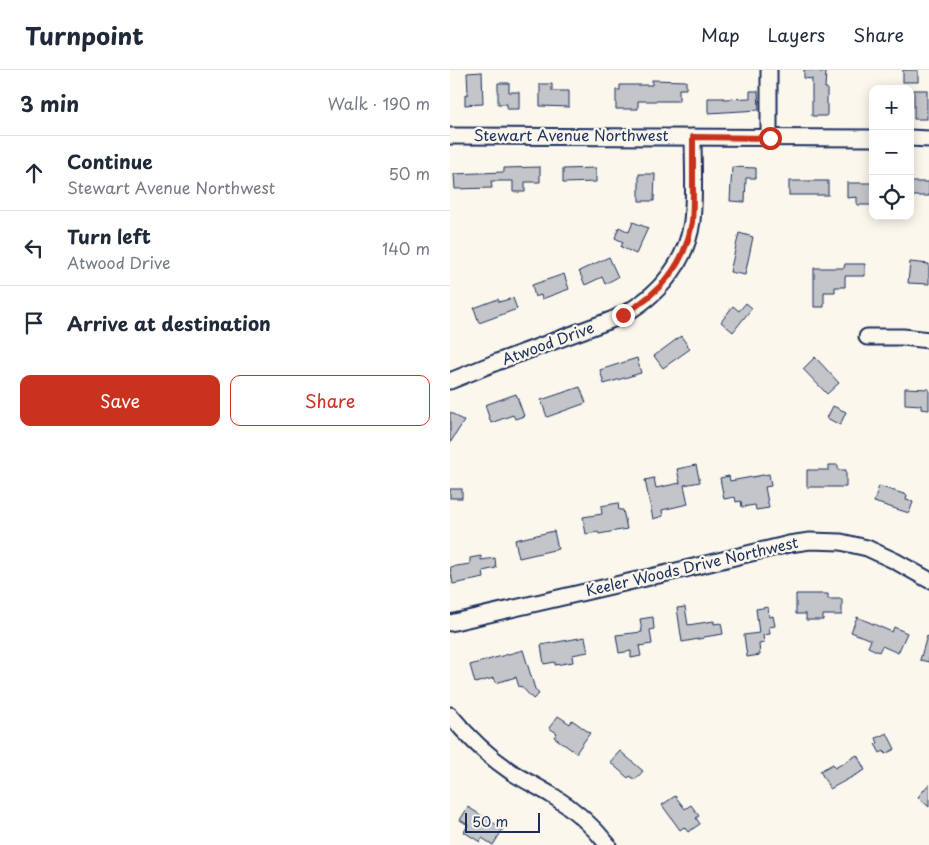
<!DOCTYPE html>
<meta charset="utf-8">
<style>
body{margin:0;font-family:"Playpen Sans",sans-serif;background:#f6f6f7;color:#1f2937}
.controls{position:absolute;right:15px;top:15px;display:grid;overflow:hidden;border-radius:10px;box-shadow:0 2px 12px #0003}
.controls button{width:45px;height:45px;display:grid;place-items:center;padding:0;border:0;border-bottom:1px solid #e0e1e3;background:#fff;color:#1f2937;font:25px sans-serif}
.scale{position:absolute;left:15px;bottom:12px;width:75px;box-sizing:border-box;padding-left:5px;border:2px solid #1b2f5e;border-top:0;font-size:14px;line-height:18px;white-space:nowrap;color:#1b2f5e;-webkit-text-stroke:4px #fbf7ec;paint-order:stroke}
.stop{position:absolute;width:15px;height:15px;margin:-11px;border:4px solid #c8321e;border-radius:50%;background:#fff}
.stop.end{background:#c8321e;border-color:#fff;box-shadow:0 1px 5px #0008}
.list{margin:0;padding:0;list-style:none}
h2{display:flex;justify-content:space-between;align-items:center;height:65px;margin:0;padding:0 20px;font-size:21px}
h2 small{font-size:16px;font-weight:400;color:#747a83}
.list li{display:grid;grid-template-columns:32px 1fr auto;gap:15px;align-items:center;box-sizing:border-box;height:75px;padding:0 20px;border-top:1px solid #e0e1e3}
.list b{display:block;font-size:19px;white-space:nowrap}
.list p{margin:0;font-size:16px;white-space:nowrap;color:#747a83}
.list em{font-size:16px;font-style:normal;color:#747a83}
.actions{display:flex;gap:10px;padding:15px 20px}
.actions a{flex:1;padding:11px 0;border:1px solid #c8321e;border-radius:10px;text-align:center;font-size:18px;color:#c8321e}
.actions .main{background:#c8321e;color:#fff}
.icon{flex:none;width:28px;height:28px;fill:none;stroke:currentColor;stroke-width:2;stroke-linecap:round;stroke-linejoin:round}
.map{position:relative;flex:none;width:479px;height:775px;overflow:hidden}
header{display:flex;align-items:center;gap:30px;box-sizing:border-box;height:70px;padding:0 25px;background:#fff;border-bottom:1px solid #e0e1e3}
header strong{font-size:24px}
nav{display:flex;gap:28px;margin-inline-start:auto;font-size:18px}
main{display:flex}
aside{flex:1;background:#fff}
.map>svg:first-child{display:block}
</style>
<header>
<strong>Turnpoint</strong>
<nav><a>Map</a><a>Layers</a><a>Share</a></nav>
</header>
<main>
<aside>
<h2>3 min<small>Walk · 190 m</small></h2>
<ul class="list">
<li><svg class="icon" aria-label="ahead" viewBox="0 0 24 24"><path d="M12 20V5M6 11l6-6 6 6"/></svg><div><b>Continue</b><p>Stewart Avenue Northwest</p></div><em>50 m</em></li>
<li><svg class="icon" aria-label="left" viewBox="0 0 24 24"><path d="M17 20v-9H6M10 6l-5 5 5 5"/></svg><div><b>Turn left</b><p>Atwood Drive</p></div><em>140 m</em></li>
<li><svg class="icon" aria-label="arrive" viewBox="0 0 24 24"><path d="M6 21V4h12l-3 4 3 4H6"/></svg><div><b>Arrive at destination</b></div></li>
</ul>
<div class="actions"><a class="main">Save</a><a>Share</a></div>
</aside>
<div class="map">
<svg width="479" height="775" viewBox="0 0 479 775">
<rect width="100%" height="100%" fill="#fbf7ec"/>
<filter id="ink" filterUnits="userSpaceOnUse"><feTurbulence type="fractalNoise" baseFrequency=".02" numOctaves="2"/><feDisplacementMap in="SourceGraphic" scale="10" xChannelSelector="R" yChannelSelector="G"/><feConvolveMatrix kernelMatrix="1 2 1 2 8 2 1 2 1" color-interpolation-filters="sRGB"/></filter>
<g filter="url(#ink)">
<!-- building -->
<g fill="#c3c5c9" stroke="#1b2f5e">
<polygon points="354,0 370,0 370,2 376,2 375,18 377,18 377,46 362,46 362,9 354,8"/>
<rect x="453" y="0" width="15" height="12"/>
<polygon points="32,2 33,34 15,35 15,25 18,24 17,3"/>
<polygon points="202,10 236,11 236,19 229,19 229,31 188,31 188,39 166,39 166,20 170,20 170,15 202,15"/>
<polygon points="48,13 59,13 59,22 69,22 69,39 57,39 57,34 48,34"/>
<polygon points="90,14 102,14 102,21 119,21 119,37 90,36"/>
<rect x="464" y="20" width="13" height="29"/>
<polygon points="300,21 308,21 309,40 258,43 258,28 274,28 274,29 300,28"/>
<polygon points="90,97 90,112 75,112 75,122 63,122 63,111 41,111 42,118 5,119 4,104 54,102 54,98"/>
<polygon points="282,97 306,98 306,108 296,108 295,132 280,131"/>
<polygon points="146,98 146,112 113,113 113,99"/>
<polygon points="189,104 205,104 204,131 189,131"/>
<rect x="339" y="111" width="39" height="14"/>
<rect x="460" y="112" width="19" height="14"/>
<polygon points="397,113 423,113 423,135 407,135 407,127 397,128"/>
<polygon points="183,152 198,158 186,184 171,177 173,172 165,168 169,157 179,162"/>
<polygon points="289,163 303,167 295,205 280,202"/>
<polygon points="159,187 168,207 155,214 152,207 135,215 129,201"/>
<polygon points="460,192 479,194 479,214 458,213"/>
<polygon points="395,194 415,194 415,206 395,206 395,217 385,217 385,222 374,222 374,237 364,237 364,198 394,198"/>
<polygon points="114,204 119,219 92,229 91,225 85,227 82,215"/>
<polygon points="63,228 67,239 29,253 24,238 48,229 49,232"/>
<polygon points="296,233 302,238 283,262 271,252 283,236 289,241"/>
<polygon points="231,266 240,279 213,298 204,286"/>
<polygon points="365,287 389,313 377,324 353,299"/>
<polygon points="187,288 191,303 154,314 150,300"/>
<polygon points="130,317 136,333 97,347 91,330"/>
<polygon points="455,318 479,319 479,340 471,339 471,335 455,334"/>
<polygon points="66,324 74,346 65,349 63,345 41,353 35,335"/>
<polygon points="383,336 396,342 390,355 377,348"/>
<polygon points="0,342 14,351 0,373"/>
<polygon points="246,395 250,412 234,415 238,434 212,440 213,446 203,449 195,410 204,408 206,418 230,413 227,399"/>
<polygon points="379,395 388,395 388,400 396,400 396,417 357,417 357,400 379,400"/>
<polygon points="319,404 321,416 315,417 319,438 306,440 305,435 292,437 291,431 286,432 285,427 274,429 270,408 279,406 280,411"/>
<polygon points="429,416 457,425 456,430 463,432 459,443 424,432"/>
<rect x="0" y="419" width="12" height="9"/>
<polygon points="168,433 169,440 173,440 177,459 149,464 148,462 136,464 133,447 152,444 151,436"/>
<polygon points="104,461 108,479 69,488 65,470"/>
<polygon points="31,486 31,490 45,488 46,498 33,501 34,508 3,514 0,497 20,494 20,488"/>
<polygon points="346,524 378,524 378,529 392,529 392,545 373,545 373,550 356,550 356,544 346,544"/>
<polygon points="235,537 238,555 264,551 264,554 271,553 273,564 254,567 254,568 232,572 227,538"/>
<polygon points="318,537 319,547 323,546 325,556 319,557 320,564 313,565 314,573 309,574 310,585 297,587 294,565 309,563 306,539"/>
<polygon points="203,547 204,559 200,560 202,574 189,576 191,586 181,588 181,581 169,583 166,565 192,562 190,549"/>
<polygon points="407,547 442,562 444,557 457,563 448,583 432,576 429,582 418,577 421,570 401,562"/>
<polygon points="477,566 479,567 479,592 470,590"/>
<polygon points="135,567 138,582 122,585 123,592 105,595 105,592 94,594 91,575"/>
<polygon points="73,580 85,619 89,624 83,629 71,616 69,617 66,607 46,613 44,608 25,613 20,595"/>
<polygon points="108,646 120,654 122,650 140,663 126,683 104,667 107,663 99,658"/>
<polygon points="437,663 445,679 435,684 434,681 430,683 425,674 428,673 426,668"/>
<polygon points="170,681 193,701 185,710 180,706 178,708 160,692"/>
<polygon points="407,685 415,700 380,719 370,701 383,694 385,698"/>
<polygon points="479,714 479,737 468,727"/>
<polygon points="225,726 235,739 241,735 249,746 246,748 250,754 238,762 234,757 230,760 212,735"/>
<polygon points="18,737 53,759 43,775 32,768 30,772 14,762 18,755 10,750"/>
</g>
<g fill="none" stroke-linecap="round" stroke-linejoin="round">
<defs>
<g id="minor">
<polyline points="319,0 319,68"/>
<polyline points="0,66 423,68"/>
<polyline points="460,68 479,69"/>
<polyline points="417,267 453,267 479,270"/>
<path d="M0 311 47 292 161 250C202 233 236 197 242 151 245 124 243 95 243 67"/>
<polyline points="0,553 235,499 339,474 360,471 391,472 417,478 445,491 479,510"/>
<path d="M0 645C18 667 39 687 63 703 76 711 90 718 103 726 124 739 143 756 158 775"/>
</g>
</defs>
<!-- minor casing -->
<use href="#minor" stroke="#1b2f5e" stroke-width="19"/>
<!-- minor -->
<use href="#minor" stroke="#fbf7ec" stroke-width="15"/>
</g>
</g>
<g fill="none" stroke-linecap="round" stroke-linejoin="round" filter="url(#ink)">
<!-- route -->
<path stroke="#c8321e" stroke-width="6" d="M173 245C209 223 235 196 242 152 243 141 243 129 243 117 243 101 243 84 243 67L320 68"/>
</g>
<g text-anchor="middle" stroke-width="4.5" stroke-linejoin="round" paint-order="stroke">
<!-- street labels -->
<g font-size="15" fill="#1b2f5e" stroke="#fbf7ec">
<text x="121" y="71">Stewart Avenue Northwest</text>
<text transform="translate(98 274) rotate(-20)" y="5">Atwood Drive</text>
<text transform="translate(242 497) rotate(-13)" y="5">Keeler Woods Drive Northwest</text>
</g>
</g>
</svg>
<div class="controls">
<button>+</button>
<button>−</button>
<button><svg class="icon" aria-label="locate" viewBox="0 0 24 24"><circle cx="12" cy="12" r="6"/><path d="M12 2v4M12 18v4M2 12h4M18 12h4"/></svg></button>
</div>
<div class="scale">50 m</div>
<div class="stop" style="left:320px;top:68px"></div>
<div class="stop end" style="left:173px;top:245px"></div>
</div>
</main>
